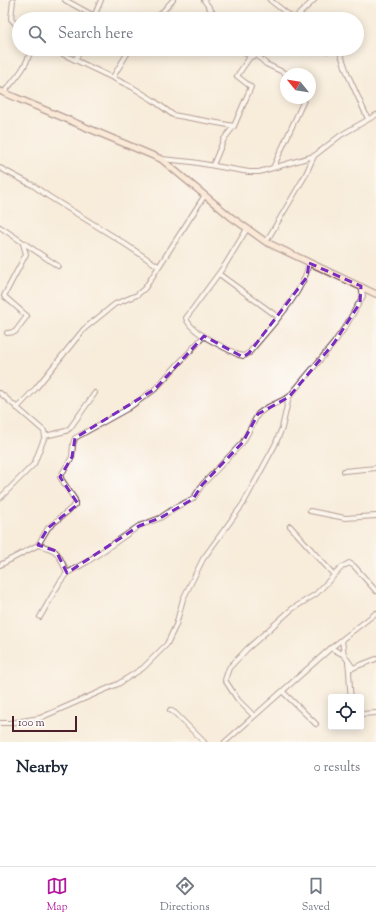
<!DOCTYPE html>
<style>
body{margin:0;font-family:"Sorts Mill Goudy",serif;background:#f6f6f7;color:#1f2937}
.controls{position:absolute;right:12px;bottom:12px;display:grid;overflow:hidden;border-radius:4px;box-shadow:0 2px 10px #0003}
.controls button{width:36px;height:36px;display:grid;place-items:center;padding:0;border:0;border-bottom:1px solid #e0e1e3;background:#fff;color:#1f2937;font:20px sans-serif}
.compass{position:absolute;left:280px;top:68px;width:36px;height:36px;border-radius:50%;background:#fff;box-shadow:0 2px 10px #0003;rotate:300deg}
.scale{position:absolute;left:12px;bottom:10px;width:65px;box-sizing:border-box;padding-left:4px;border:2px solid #4a1f2b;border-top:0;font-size:11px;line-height:14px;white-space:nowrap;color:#4a1f2b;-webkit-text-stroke:3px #fff;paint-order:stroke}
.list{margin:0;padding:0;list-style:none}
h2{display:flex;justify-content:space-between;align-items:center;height:52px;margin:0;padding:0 16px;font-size:17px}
h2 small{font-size:13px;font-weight:400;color:#747a83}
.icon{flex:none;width:22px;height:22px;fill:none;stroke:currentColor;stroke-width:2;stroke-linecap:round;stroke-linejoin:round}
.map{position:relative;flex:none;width:376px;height:742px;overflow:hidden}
.search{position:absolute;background:#fff;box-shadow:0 2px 10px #0003;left:12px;right:12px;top:12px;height:44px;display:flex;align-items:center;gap:10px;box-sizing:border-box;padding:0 14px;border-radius:22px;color:#747a83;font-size:15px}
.sheet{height:124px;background:#fff}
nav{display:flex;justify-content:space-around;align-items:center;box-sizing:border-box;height:56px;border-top:1px solid #e0e1e3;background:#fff;font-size:11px;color:#747a83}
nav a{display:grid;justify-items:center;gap:2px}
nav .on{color:#b5179e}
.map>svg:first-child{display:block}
</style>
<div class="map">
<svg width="376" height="742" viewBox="0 0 376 742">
<rect width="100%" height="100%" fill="#fff"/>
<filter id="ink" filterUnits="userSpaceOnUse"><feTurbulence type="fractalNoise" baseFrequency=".025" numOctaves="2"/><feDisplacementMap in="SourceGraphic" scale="8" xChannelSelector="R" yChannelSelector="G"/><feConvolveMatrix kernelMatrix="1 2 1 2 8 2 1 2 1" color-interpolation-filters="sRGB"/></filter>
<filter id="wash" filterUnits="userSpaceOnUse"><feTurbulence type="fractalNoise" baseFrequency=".012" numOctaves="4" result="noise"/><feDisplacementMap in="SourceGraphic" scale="16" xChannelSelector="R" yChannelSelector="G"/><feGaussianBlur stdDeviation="0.9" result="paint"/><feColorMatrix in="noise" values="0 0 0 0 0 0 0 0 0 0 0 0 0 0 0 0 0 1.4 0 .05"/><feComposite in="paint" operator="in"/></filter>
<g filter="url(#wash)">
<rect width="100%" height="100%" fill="#f8ecdb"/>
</g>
<g filter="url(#ink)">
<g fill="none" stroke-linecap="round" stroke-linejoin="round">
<defs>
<g id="street">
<polyline points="13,0 11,19 19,28"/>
<polyline points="65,0 94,16"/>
<polyline points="204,0 217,19"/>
<polyline points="270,0 294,19"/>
<polyline points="93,19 101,0"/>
<polyline points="156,19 173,0"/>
<polyline points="294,19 314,0"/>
<polyline points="52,49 132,87 153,100 173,115 234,126"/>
<polyline points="242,49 250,57"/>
<polyline points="323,49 326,51 332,49"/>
<polyline points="339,49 348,75 368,119"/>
<polyline points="257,55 266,64 287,74"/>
<polyline points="75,60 81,49"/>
<polyline points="113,77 130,49"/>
<path d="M4 92C15 79 27 67 31 49"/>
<polyline points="161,159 192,162 249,172 259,172 314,156 341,135 376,115"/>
<polyline points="213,165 224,139 234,126 251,87 237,76 250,57 257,55 263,49"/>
<polyline points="0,168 34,186 48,196 116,238 158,266"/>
<polyline points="273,168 305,98"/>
<polyline points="0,227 58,266"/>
<path d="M247 229 225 265 186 318C190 333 226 348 239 355L244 356 249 353C270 327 303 295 309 263"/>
<polyline points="266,242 305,176 314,156"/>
<polyline points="219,274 278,317"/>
<polyline points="7,333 15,332 27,316 4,296 26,254 23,244"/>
<polyline points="0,393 44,431 45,436 34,464 0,498"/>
<polyline points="17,408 36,388 84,329 115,304 137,295 145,288 205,195"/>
<polyline points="45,436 66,431 70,428 95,393"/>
<polyline points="344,471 376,468"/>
<polyline points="310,511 345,518 376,516"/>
<polyline points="290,526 334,575"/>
<path d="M38 545C60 550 58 554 67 573"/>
<polyline points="0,565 38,545 48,528 75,505 75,500 60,477 72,457 73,444 75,438 127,409 155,389 204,336"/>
<polyline points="40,617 60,582 67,573 87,562 139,526 160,518 176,507 193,499 202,485 243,442 258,414 266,408 289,397"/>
<polyline points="342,640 344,655 353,668"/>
<polyline points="331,648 344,655"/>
<path d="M348 663C350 674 349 685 351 697"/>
<polyline points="350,669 376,659"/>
<polyline points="283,692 316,724"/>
<polyline points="170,710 175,713 204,742"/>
<polyline points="361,714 376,713"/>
<polyline points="254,716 238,700 225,680 229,668 247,649 292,609 316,594 342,567 349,563 354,566 376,591"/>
<polyline points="0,723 10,723 40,718 118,684 143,668 167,644 176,625 183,599 203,559 243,504 275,445 282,428 289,397 334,343 347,324 363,296 361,286"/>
<polyline points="225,742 331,648 376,613"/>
</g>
<polyline id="secondary" points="0,91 161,159 231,217 266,242 376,294"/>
</defs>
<!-- street casing -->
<use href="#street" stroke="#643e45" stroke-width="6"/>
<!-- secondary casing -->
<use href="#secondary" stroke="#643e45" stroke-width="8"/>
<!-- street -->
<use href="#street" stroke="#fff" stroke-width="4"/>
<!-- secondary -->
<use href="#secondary" stroke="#fde4d1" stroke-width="5.5"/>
</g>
</g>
<!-- marked area -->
<path d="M0 0H376V742H0ZM309 263 361 286 360 303 334 343 289 397 258 414 243 442 202 485 193 499 160 518 139 526 67 573 56 551 38 545 48 528 78 504 60 477 72 457 75 438 155 389 204 336 243 357 249 353 307 277Z" fill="#f8ecdb" fill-opacity=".55" fill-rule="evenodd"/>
<path fill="none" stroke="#7b2cbf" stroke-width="3" stroke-dasharray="8 5" stroke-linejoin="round" d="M309 263 361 286 360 303 334 343 289 397 258 414 243 442 202 485 193 499 160 518 139 526 67 573 56 551 38 545 48 528 78 504 60 477 72 457 75 438 155 389 204 336 243 357 249 353 307 277Z"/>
</svg>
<div class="controls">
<button><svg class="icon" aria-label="locate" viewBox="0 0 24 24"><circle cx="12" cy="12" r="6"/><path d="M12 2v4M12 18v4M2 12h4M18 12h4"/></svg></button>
</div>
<svg class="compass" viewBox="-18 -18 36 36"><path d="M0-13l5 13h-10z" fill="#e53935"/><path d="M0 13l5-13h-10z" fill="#747a83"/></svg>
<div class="scale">100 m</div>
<div class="search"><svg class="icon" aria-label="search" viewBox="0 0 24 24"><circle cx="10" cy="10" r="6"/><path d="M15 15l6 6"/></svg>Search here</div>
</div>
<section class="sheet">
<h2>Nearby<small>0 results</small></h2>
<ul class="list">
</ul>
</section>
<nav>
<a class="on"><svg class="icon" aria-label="map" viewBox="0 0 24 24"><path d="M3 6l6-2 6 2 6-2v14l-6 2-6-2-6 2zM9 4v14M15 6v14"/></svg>Map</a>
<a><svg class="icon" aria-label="directions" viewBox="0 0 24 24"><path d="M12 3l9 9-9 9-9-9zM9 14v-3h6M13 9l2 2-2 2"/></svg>Directions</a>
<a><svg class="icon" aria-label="saved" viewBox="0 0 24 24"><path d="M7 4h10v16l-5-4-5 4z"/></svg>Saved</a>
</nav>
